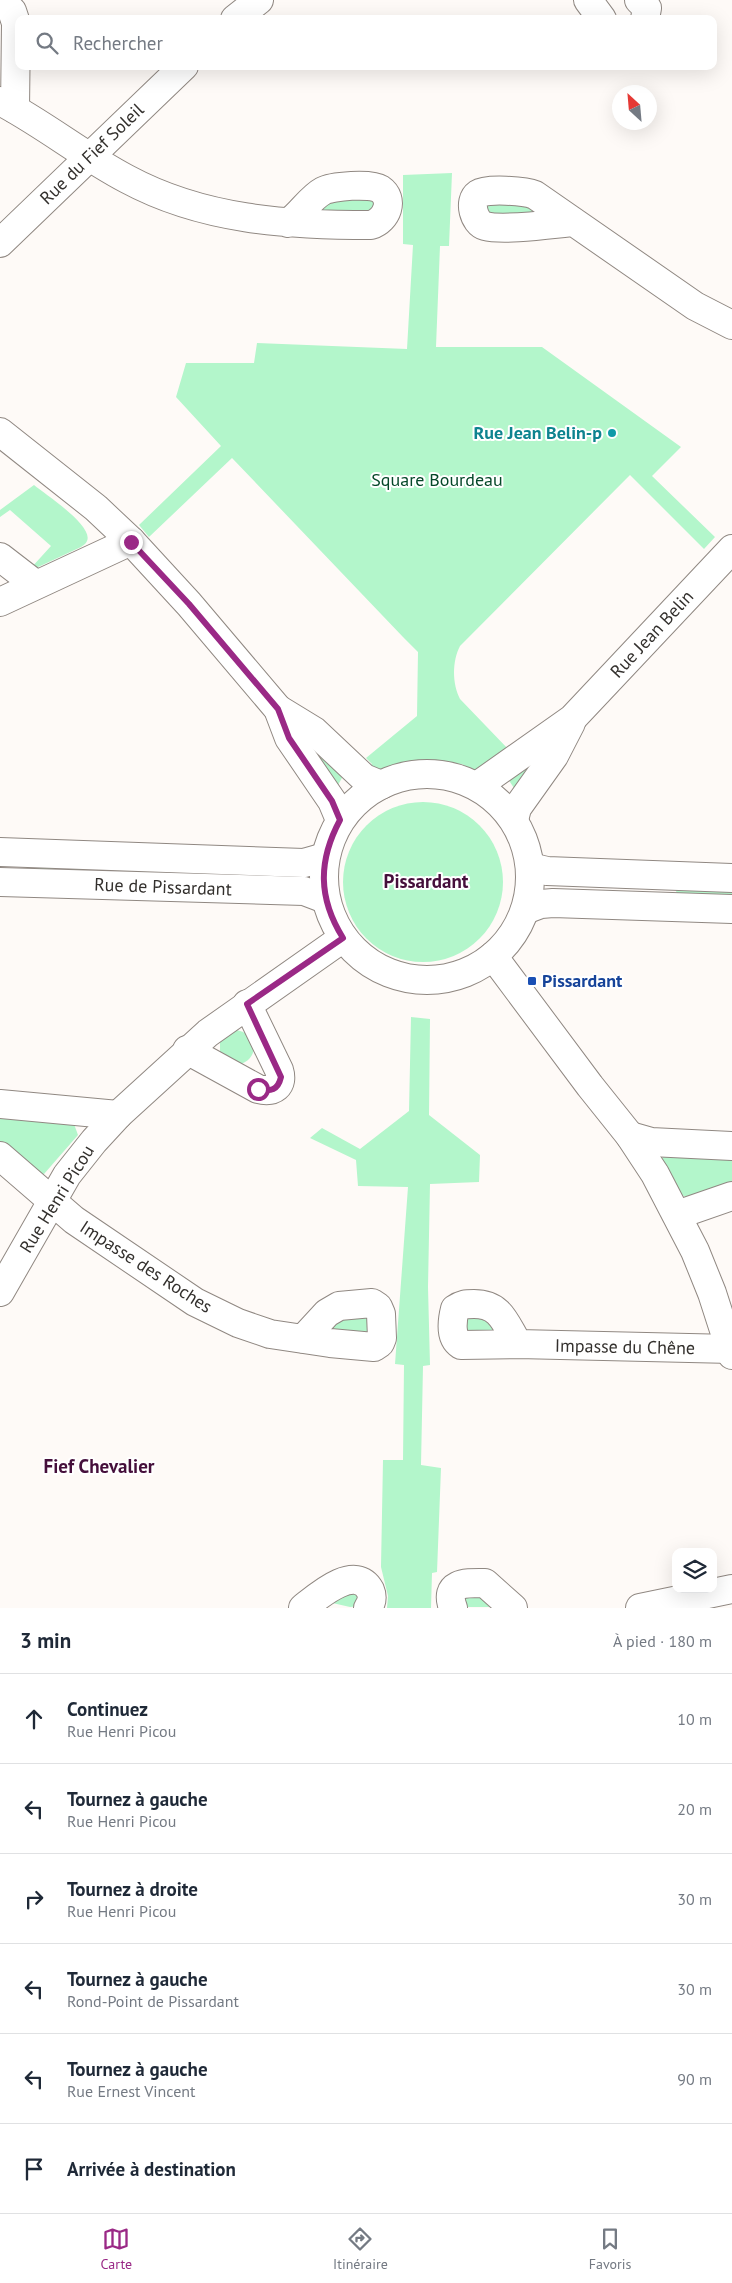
<!DOCTYPE html>
<html lang="fr">
<meta charset="utf-8">
<style>
body{margin:0;font-family:"PT Sans",sans-serif;background:#f2f2f3;color:#1f2937}
.controls{position:absolute;right:15px;bottom:15px;display:grid;overflow:hidden;border-radius:10px;box-shadow:0 5px 20px #0002}
.controls button{width:45px;height:45px;display:grid;place-items:center;padding:0;border:0;border-bottom:1px solid #e0e1e3;background:#fff;color:#1f2937;font:25px sans-serif}
.compass{position:absolute;left:612px;top:85px;width:45px;height:45px;border-radius:50%;background:#fff;box-shadow:0 5px 20px #0002;rotate:334deg}
.stop{position:absolute;width:15px;height:15px;margin:-11px;border:4px solid #9a2986;border-radius:50%;background:#fff}
.stop.end{background:#9a2986;border-color:#fff;box-shadow:0 1px 5px #0008}
.list{margin:0;padding:0;list-style:none}
h2{display:flex;justify-content:space-between;align-items:center;height:65px;margin:0;padding:0 20px;font-size:21px}
h2 small{font-size:16px;font-weight:400;color:#747a83}
.list li{display:grid;grid-template-columns:32px 1fr auto;gap:15px;align-items:center;box-sizing:border-box;height:90px;padding:0 20px;border-top:1px solid #e0e1e3}
.list b{display:block;font-size:19px;white-space:nowrap}
.list p{margin:0;font-size:16px;white-space:nowrap;color:#747a83}
.list em{font-size:16px;font-style:normal;color:#747a83}
.icon{flex:none;width:28px;height:28px;fill:none;stroke:currentColor;stroke-width:2;stroke-linecap:round;stroke-linejoin:round}
.map{position:relative;flex:none;width:732px;height:1608px;overflow:hidden}
.search{position:absolute;background:#fff;box-shadow:0 5px 20px #0002;left:15px;right:15px;top:15px;height:55px;display:flex;align-items:center;gap:12px;box-sizing:border-box;padding:0 18px;border-radius:10px;color:#747a83;font-size:19px}
.sheet{height:605px;background:#fff}
nav{display:flex;justify-content:space-around;align-items:center;box-sizing:border-box;height:70px;border-top:1px solid #e0e1e3;background:#fff;font-size:14px;color:#747a83}
nav a{display:grid;justify-items:center;gap:2px}
nav .on{color:#9a2986}
.map>svg:first-child{display:block}
</style>
<div class="map">
<svg width="732" height="1608" viewBox="0 0 732 1608">
<rect width="100%" height="100%" fill="#fefaf7"/>
<!-- green -->
<g fill="#b3f6cb">
<path d="M452 173 449 246H440L436 347H542L681 447 652 476 715 537 704 549 630 475 460 646C452 661 452 684 460 699L511 752 478 774 462 764 414 762 375 774 370 768 372 764 366 758 417 716 418 652 403 637 232 458 149 537 139 525 221 446 176 397 186 363H254L257 343 407 349 413 245 403 244V175Z"/>
<polygon points="325,200 372,200 374,203 373,215 309,210"/>
<polygon points="526,200 533,208 533,214 490,218 482,205"/>
<path d="M34 485C45 494 94 526 87 541 86 544 83 545 81 547L36 568H31L51 546 10 510 0 517V510Z"/>
<polygon points="296,731 343,776 338,785 331,785"/>
<polygon points="542,750 518,788 514,788 508,779"/>
<circle cx="423" cy="882" r="80"/>
<polygon points="38,863 98,869 98,872 38,872 36,868"/>
<polygon points="732,882 732,902 679,899 676,891 679,884"/>
<polygon points="411,1017 430,1019 429,1115 480,1155 479,1182 430,1184 428,1287 430,1365 423,1366 421,1465 441,1468 437,1572 432,1573 431,1608 387,1608 388,1596 381,1567 383,1460 403,1460 404,1365 395,1364 408,1187 358,1186 356,1160 310,1138 322,1128 360,1149 409,1111"/>
<path d="M234 1030C257 1031 262 1059 238 1065L220 1053V1041Z"/>
<polygon points="0,1118 74,1124 78,1135 44,1174 39,1173 0,1141"/>
<polygon points="732,1154 732,1185 688,1198 682,1195 662,1161 663,1155"/>
<polygon points="477,1311 501,1334 465,1339 460,1315"/>
<polygon points="366,1313 371,1329 364,1333 328,1331 329,1320"/>
<polygon points="362,1588 360,1606 350,1607 328,1602"/>
<polygon points="467,1591 495,1603 491,1607 465,1607 461,1593"/>
</g>
<g fill="none" stroke-linecap="round" stroke-linejoin="round">
<defs>
<g id="minor">
<polyline points="588,0 602,19"/>
<polyline points="639,0 647,8 645,19"/>
<polyline points="0,1 12,11 16,23 15,109"/>
<polyline points="235,19 259,0"/>
<path d="M0 101C44 124 83 156 127 179 203 220 287 225 371 225 387 220 395 199 380 189 371 183 332 186 323 191 310 198 301 214 288 223"/>
<path d="M574 222C552 224 504 231 485 226 474 223 468 201 478 194 487 188 525 191 535 195L695 306 732 325"/>
<polyline points="0,243 184,66"/>
<polyline points="0,432 96,508 131,541 189,604 278,709 289,738 332,801 340,820"/>
<polyline points="0,557 35,584"/>
<polyline points="0,602 131,541"/>
<polyline points="278,709 314,731 364,778 381,785"/>
<circle cx="427" cy="877" r="103"/>
<polyline points="477,786 572,719 732,549"/>
<polyline points="514,820 517,808 554,756 571,723"/>
<polyline points="0,852 304,863 325,857"/>
<polyline points="530,867 547,871 732,878"/>
<polyline points="0,882 304,891 325,899"/>
<polyline points="525,910 541,904 553,903 732,909"/>
<polyline points="493,956 590,1086 630,1136 655,1174 695,1251 712,1293 732,1355"/>
<path d="M187 1050 258 1089C274 1093 284 1086 279 1070L247 1004"/>
<polyline points="0,1104 118,1115"/>
<polyline points="630,1136 651,1142 732,1146"/>
<polyline points="0,1156 74,1220 195,1302 238,1323 270,1334 330,1343 374,1347 380,1343 382,1338 381,1314 378,1307 372,1303 339,1306 327,1313 303,1339"/>
<polyline points="677,1215 732,1196"/>
<polyline points="0,1292 67,1175 94,1141 118,1115 208,1033 343,938"/>
<path d="M518 1344C505 1323 501 1304 474 1304 466 1304 462 1304 455 1309 452 1321 450 1338 461 1345L518 1344 732 1349"/>
<path d="M303 1608C317 1597 355 1563 370 1590 373 1597 372 1602 368 1608"/>
<path d="M453 1608C443 1581 468 1583 485 1583L513 1608"/>
<polyline points="640,1608 732,1589"/>
</g>
</defs>
<!-- minor casing -->
<use href="#minor" stroke="#908882" stroke-width="30"/>
<!-- minor -->
<use href="#minor" stroke="#fff" stroke-width="28"/>
</g>
<g fill="none" stroke-linecap="round" stroke-linejoin="round">
<!-- route -->
<path stroke="#9a2986" stroke-width="6" d="M131 542 189 604 278 709 289 738 332 801 340 820C318 861 318 898 343 938L247 1004 281 1077C278 1090 271 1092 258 1089"/>
</g>
<!-- markers -->
<circle fill="#0f9aa8" stroke="#fff" stroke-width="2" cx="612" cy="433" r="5"/>
<rect fill="#1a4fb4" stroke="#fff" stroke-width="2" x="527" y="976" width="10" height="10" rx="2.5"/>
<g text-anchor="middle" stroke-width="4" stroke-linejoin="round" paint-order="stroke">
<!-- street labels -->
<g font-size="18" fill="#33302d" stroke="#fff">
<text transform="translate(92 154) rotate(-44)" y="6">Rue du Fief Soleil</text>
<text transform="translate(652 634) rotate(-47)" y="6">Rue Jean Belin</text>
<text transform="translate(163 887) rotate(2)" y="6">Rue de Pissardant</text>
<text transform="translate(57 1199) rotate(-58)" y="6">Rue Henri Picou</text>
<text transform="translate(146 1267) rotate(33)" y="6">Impasse des Roches</text>
<text transform="translate(625 1347) rotate(1)" y="6">Impasse du Chêne</text>
</g>
<!-- culture labels -->
<g font-size="18" font-weight="bold" fill="#0d838f" stroke="#fff" text-anchor="end">
<text x="602" y="439">Rue Jean Belin-p</text>
</g>
<!-- park labels -->
<g font-size="18" fill="#044728" stroke="#fff">
<text x="437" y="486">Square Bourdeau</text>
</g>
<!-- transit labels -->
<g font-size="18" font-weight="bold" fill="#164399" stroke="#fff" text-anchor="start">
<text x="542" y="987">Pissardant</text>
</g>
<!-- neighbourhood labels -->
<g font-size="19" font-weight="bold" fill="#450f3b" stroke="#fff">
<text x="426" y="888">Pissardant</text>
<text x="99" y="1473">Fief Chevalier</text>
</g>
</g>
</svg>
<div class="controls">
<button><svg class="icon" aria-label="layers" viewBox="0 0 24 24"><path d="M12 4l9 5-9 5-9-5zM3 14l9 5 9-5"/></svg></button>
</div>
<svg class="compass" viewBox="-18 -18 36 36"><path d="M0-13l5 13h-10z" fill="#e53935"/><path d="M0 13l5-13h-10z" fill="#747a83"/></svg>
<div class="stop" style="left:258px;top:1089px"></div>
<div class="stop end" style="left:131px;top:542px"></div>
<div class="search"><svg class="icon" aria-label="search" viewBox="0 0 24 24"><circle cx="10" cy="10" r="6"/><path d="M15 15l6 6"/></svg>Rechercher</div>
</div>
<section class="sheet">
<h2>3 min<small>À pied · 180 m</small></h2>
<ul class="list">
<li><svg class="icon" aria-label="ahead" viewBox="0 0 24 24"><path d="M12 20V5M6 11l6-6 6 6"/></svg><div><b>Continuez</b><p>Rue Henri Picou</p></div><em>10 m</em></li>
<li><svg class="icon" aria-label="left" viewBox="0 0 24 24"><path d="M17 20v-9H6M10 6l-5 5 5 5"/></svg><div><b>Tournez à gauche</b><p>Rue Henri Picou</p></div><em>20 m</em></li>
<li><svg class="icon" aria-label="right" viewBox="0 0 24 24"><path d="M7 20v-9h11M14 6l5 5-5 5"/></svg><div><b>Tournez à droite</b><p>Rue Henri Picou</p></div><em>30 m</em></li>
<li><svg class="icon" aria-label="left" viewBox="0 0 24 24"><path d="M17 20v-9H6M10 6l-5 5 5 5"/></svg><div><b>Tournez à gauche</b><p>Rond-Point de Pissardant</p></div><em>30 m</em></li>
<li><svg class="icon" aria-label="left" viewBox="0 0 24 24"><path d="M17 20v-9H6M10 6l-5 5 5 5"/></svg><div><b>Tournez à gauche</b><p>Rue Ernest Vincent</p></div><em>90 m</em></li>
<li><svg class="icon" aria-label="arrive" viewBox="0 0 24 24"><path d="M6 21V4h12l-3 4 3 4H6"/></svg><div><b>Arrivée à destination</b></div></li>
</ul>
</section>
<nav>
<a class="on"><svg class="icon" aria-label="map" viewBox="0 0 24 24"><path d="M3 6l6-2 6 2 6-2v14l-6 2-6-2-6 2zM9 4v14M15 6v14"/></svg>Carte</a>
<a><svg class="icon" aria-label="directions" viewBox="0 0 24 24"><path d="M12 3l9 9-9 9-9-9zM9 14v-3h6M13 9l2 2-2 2"/></svg>Itinéraire</a>
<a><svg class="icon" aria-label="saved" viewBox="0 0 24 24"><path d="M7 4h10v16l-5-4-5 4z"/></svg>Favoris</a>
</nav>
